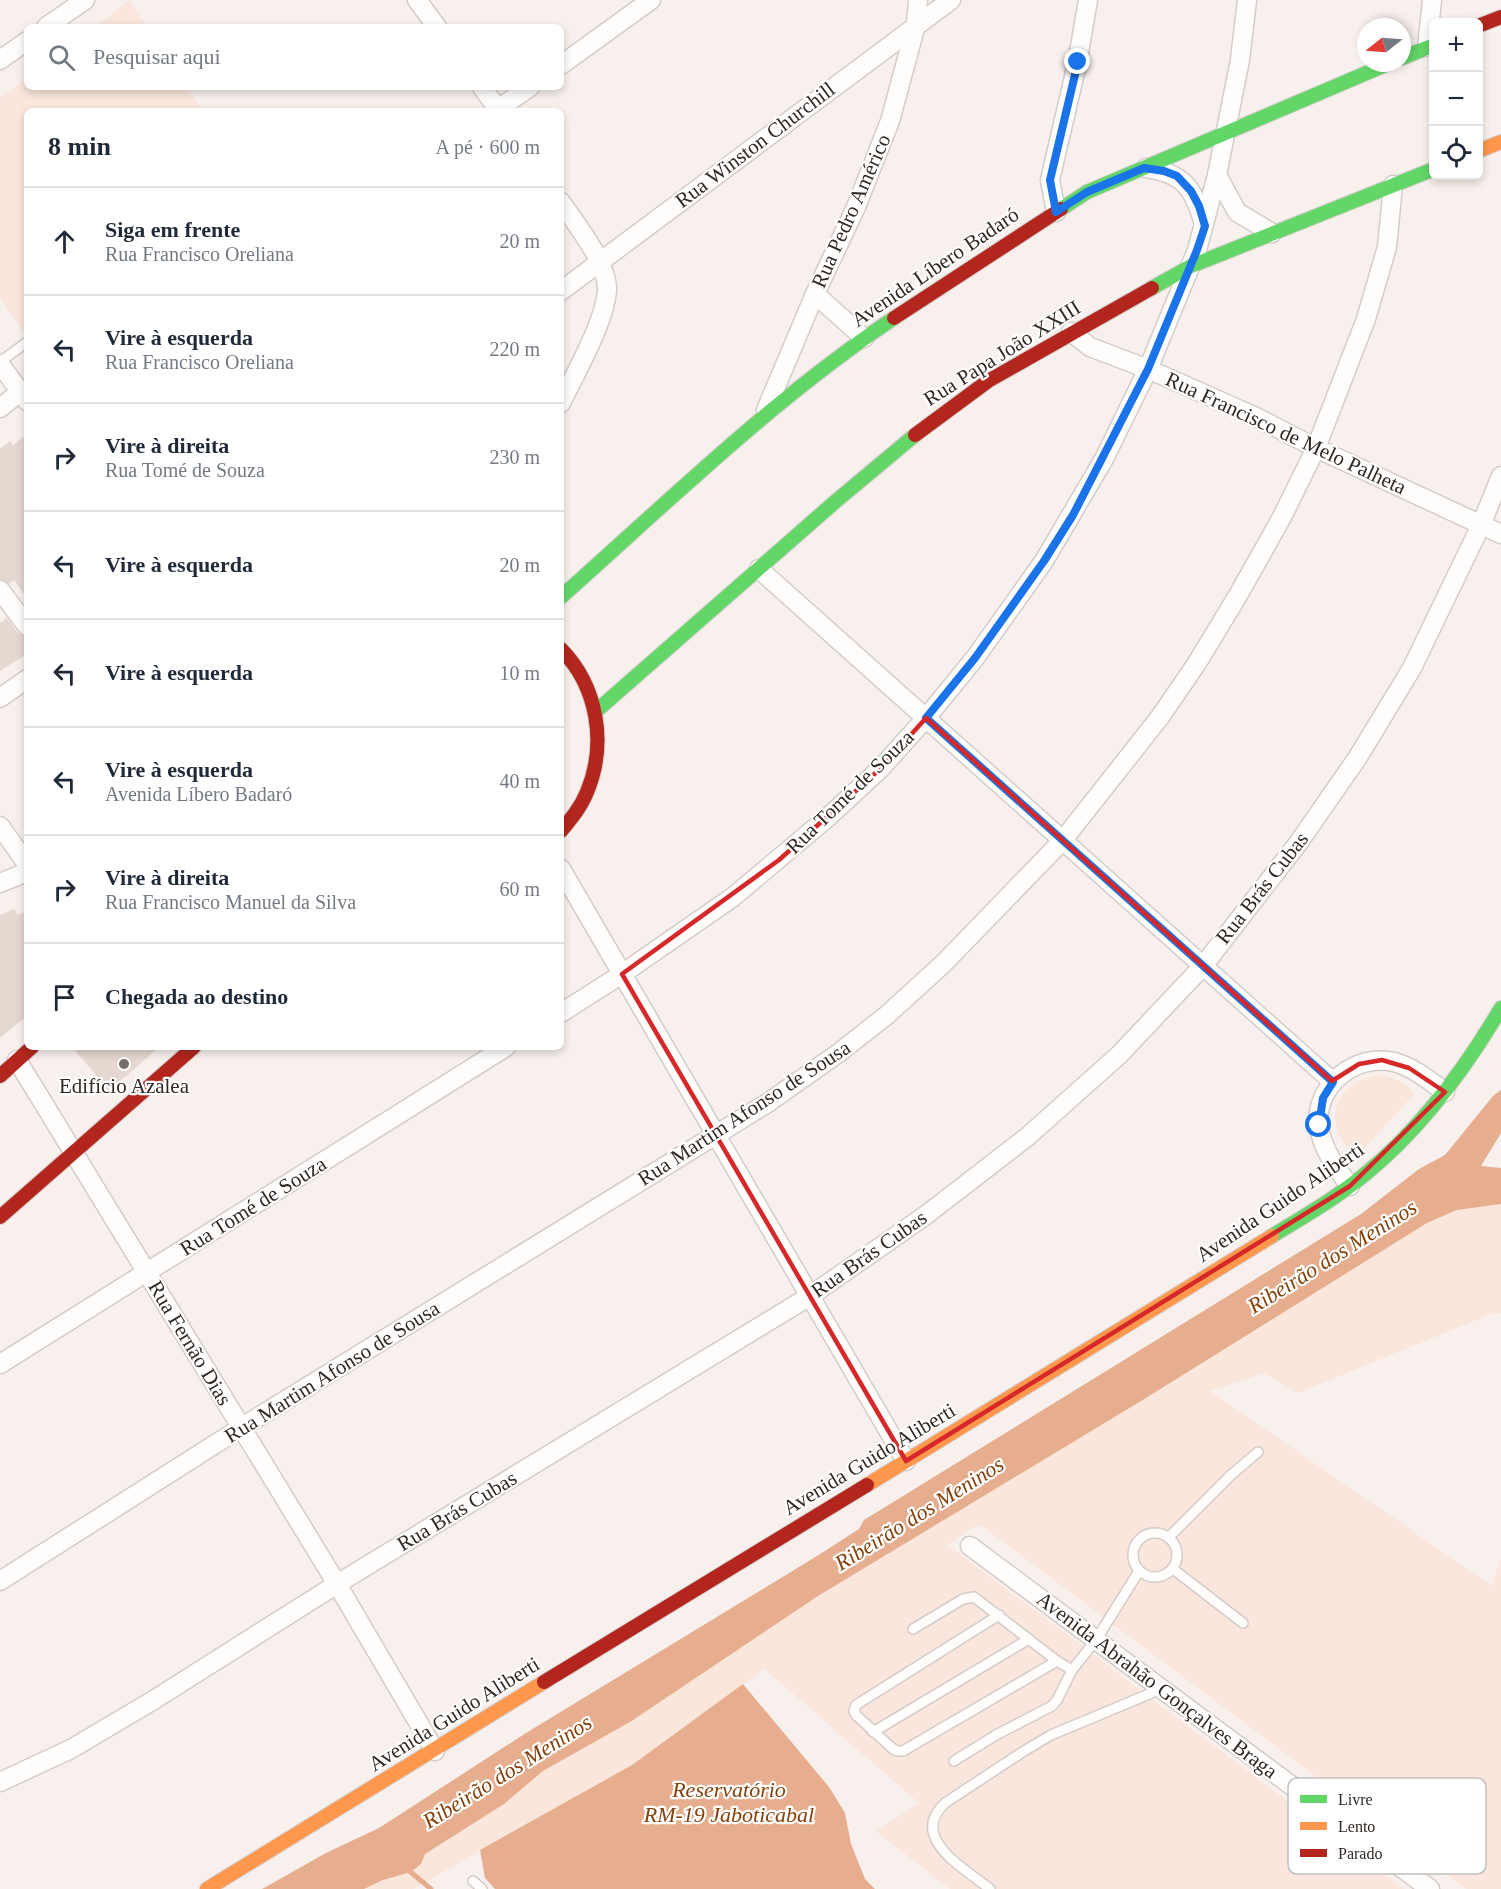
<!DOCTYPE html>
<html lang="pt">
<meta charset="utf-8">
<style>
body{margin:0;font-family:"Times New Roman",serif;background:#f6f6f7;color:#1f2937}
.controls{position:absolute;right:18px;top:18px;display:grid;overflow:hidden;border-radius:9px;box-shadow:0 3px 9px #0003}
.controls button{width:54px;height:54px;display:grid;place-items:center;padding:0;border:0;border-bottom:2px solid #e0e1e3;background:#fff;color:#1f2937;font:30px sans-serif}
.compass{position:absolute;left:1357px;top:18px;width:54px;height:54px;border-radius:50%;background:#fff;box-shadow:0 3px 9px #0003;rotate:253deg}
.stop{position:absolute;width:18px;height:18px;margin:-14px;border:4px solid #1a73e8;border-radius:50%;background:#fff}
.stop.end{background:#1a73e8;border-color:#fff;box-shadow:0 2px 6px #0008}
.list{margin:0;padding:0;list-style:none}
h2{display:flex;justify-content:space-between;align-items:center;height:78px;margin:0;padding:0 24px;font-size:26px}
h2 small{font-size:20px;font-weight:400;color:#747a83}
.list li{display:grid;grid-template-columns:39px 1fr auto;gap:18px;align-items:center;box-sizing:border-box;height:108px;padding:0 24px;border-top:2px solid #e0e1e3}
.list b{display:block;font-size:22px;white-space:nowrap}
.list p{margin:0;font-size:20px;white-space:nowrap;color:#747a83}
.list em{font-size:20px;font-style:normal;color:#747a83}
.icon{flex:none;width:33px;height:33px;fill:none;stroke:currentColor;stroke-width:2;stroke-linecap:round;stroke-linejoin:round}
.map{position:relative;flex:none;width:1501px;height:1889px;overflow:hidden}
.search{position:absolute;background:#fff;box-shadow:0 3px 9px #0003;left:24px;top:24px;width:540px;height:66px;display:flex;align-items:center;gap:15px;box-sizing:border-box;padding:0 21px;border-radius:9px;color:#747a83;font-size:22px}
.panel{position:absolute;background:#fff;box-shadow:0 3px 9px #0003;left:24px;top:108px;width:540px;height:942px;border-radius:9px}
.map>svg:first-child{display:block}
</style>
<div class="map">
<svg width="1501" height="1889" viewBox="0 0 1501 1889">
<rect width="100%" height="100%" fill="#f8f0ed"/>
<!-- built -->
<g fill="#fae6dc">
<polygon points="129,1 147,27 95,27"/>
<polygon points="27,78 27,87 187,87 203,111 27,111 27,332 25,334 0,298 0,98"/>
<polygon points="1210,1391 1492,1586 1501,1558 1501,1889 1466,1889 979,1524"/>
<polygon points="939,1538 1404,1889 950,1889 876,1831 919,1803 760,1665"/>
</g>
<!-- green -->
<g fill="#fae6da">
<path d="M1380 1075C1395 1077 1404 1082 1414 1094L1357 1156C1319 1128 1333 1080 1380 1075Z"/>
<path d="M1501 1204V1313L1491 1314 1298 1393 1264 1373 1210 1391 979 1524 834 1618 632 1765 413 1889H364C383 1880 401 1874 421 1864L424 1854 504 1804 543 1771 630 1722 818 1596 1427 1223 1457 1210Z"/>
</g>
<!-- water -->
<g fill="#e6ae8e">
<polygon points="1501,1090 1501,1133 1481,1166 1501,1168 1501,1204 1457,1210 1427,1223 1141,1401 818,1596 630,1722 543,1771 504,1804 425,1854 421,1864 411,1872 383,1880 364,1889 262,1889 326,1853 379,1828 526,1733 817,1556 859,1529 864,1520 1361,1214 1419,1169 1445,1155 1493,1096"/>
<polygon points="743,1684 829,1787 845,1813 851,1844 865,1879 875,1889 495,1889 485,1878 480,1850 632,1765"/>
</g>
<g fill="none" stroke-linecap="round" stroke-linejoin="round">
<!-- stream -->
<polyline stroke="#e6ae8e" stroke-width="5" points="407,1869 431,1889"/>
</g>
<!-- building -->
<g fill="#e4d8d1">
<polygon points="27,434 27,599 14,580 9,584 0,579 0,449 10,441 13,445"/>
<polygon points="7,618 18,633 27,637 27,654 0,671 0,623"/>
<polygon points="15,909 17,915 27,911 27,1016 0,1038 0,915"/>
<polygon points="72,1047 159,1047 107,1093 94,1078 96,1075"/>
</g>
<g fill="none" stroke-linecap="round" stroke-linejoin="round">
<defs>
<g id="lane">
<polyline points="0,362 27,342"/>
<circle cx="1155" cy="1555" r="22"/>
<polyline points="1169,1537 1231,1475 1258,1452"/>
<polyline points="1173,1569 1243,1623"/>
<polyline points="999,1615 856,1705 854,1711 856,1715 893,1749 897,1751 903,1751 1057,1661"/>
<polyline points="913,1629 963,1599 974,1597 1057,1661 1072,1670 1057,1700 1052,1706 996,1735 954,1761"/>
<polyline points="1072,1670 1096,1640 1139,1571"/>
<polyline points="873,1732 1029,1639"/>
<polyline points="473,1881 482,1889"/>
<path d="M990 1889C964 1868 908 1838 945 1803L1024 1751 1051 1735 1161 1689"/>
</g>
<g id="street">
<polyline points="417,0 437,27"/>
<polyline points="46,27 85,0"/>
<polyline points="1427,47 1432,0"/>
<polyline points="0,60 27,41"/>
<polyline points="561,65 651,0"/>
<polyline points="482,87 499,111"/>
<polyline points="498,109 530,87"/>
<path d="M1146 168C1184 173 1194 189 1204 224"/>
<polyline points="1217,175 1237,212 1272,233"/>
<path d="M561 202C576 224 606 261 607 288 607 318 575 374 561 403"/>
<polyline points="1056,212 1050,180 1077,64 1088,0"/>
<polyline points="561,291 951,0"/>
<polyline points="815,294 864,338"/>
<polyline points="1071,332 1090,347 1148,369 1256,417 1316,448 1501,534"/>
<polyline points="0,364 27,401"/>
<polyline points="0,408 20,392"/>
<polyline points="766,410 815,294 856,207 890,121 916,25 918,0"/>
<polyline points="759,569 1333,1082"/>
<polyline points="0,590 27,626"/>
<polyline points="0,698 27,679"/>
<polyline points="0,826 27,864"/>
<polyline points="561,869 906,1461"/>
<polyline points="0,883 27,872"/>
<polyline points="561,1013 622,974 733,897 827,818 880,769 926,718 975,658 1044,561 1104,459 1148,369 1197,250 1217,175 1240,60 1247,0"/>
<polyline points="17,1060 337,1584 435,1751"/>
<path d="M1350 1186C1336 1168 1322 1149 1319 1126 1314 1085 1356 1053 1394 1062 1413 1067 1430 1081 1445 1092"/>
<polyline points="0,1364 506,1047"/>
<polyline points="970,1546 1430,1889"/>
<polyline points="0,1581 242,1427 769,1102 840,1052 887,1015 944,963 1063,840 1160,717 1197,663 1237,597 1282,517 1316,448 1366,319 1387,247 1393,185"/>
<polyline points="0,1782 71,1749 152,1701 337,1584 810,1296 926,1215 1027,1137 1119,1055 1203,966 1299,842 1358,757 1412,668 1481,525 1501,476"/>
</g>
<g id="fast">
<polyline points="1402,58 1434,45"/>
<polyline points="1061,209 1087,192 1390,63"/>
<polyline points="1152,288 1191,266 1434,169"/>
<path d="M561 597C669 501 773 399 894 318"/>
<polyline points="595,712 836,501 915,435"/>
<path d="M1272 1236C1303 1217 1336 1198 1364 1175 1420 1130 1465 1069 1501 1008"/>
</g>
<g id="slow">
<polyline points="1478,151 1501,142"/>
<polyline points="867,1485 1272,1236"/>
<polyline points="207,1889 544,1682"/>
</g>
<g id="jam">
<polyline points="1478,26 1501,17"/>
<polyline points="894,318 1061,209"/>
<polyline points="915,435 988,381 1152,288"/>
<path d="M561 649C598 687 607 744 587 792 581 807 571 819 561 831"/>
<polyline points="0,1076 32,1047"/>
<polyline points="0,1217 194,1047"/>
<polyline points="544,1682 867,1485"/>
</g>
</defs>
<!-- lane casing -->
<use href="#lane" stroke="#d4ccc9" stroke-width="12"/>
<!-- street casing -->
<use href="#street" stroke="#d4ccc9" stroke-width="21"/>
<!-- fast casing -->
<use href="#fast" stroke="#d4ccc9" stroke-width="16"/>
<!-- slow casing -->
<use href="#slow" stroke="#d4ccc9" stroke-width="16"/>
<!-- jam casing -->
<use href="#jam" stroke="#d4ccc9" stroke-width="16"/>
<!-- lane -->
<use href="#lane" stroke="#fefdfc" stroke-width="9"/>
<!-- street -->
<use href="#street" stroke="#fefdfc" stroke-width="18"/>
<!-- fast -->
<use href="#fast" stroke="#63d668" stroke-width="14"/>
<!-- slow -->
<use href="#slow" stroke="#ff974d" stroke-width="14"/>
<!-- jam -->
<use href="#jam" stroke="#b3261e" stroke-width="14"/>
</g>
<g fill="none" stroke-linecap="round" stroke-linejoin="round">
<!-- route -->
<polyline stroke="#1a73e8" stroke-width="8" points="1078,62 1050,180 1056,212 1087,192 1144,168 1164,171 1177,176 1191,191 1199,206 1205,226 1197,250 1148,369 1073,515 1044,561 975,658 926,718 1333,1082 1323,1098 1319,1125"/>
</g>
<!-- marked area -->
<path fill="none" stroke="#d62828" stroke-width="4.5" stroke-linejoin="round" d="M926 718 1332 1081 1359 1064 1382 1060 1409 1068 1445 1092 1350 1186 906 1461 622 974 779 860 880 769Z"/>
<!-- markers -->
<circle fill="#766e6a" stroke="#fff" stroke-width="2" cx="124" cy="1064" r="6"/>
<g text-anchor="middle" stroke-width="4.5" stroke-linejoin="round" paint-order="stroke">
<!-- street labels -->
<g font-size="21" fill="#302823" stroke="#fff">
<text transform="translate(755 145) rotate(-37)" y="7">Rua Winston Churchill</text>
<text transform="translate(851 211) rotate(-66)" y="7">Rua Pedro Américo</text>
<text transform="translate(935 267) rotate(-34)" y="7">Avenida Líbero Badaró</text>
<text transform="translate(1002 353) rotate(-32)" y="7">Rua Papa João XXIII</text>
<text transform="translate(1286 433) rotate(25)" y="7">Rua Francisco de Melo Palheta</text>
<text transform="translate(850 792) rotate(-44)" y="7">Rua Tomé de Souza</text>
<text transform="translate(1262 888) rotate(-52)" y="7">Rua Brás Cubas</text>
<text transform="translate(744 1113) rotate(-33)" y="7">Rua Martim Afonso de Sousa</text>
<text transform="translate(1280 1202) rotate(-34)" y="7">Avenida Guido Aliberti</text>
<text transform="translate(253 1206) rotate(-32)" y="7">Rua Tomé de Souza</text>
<text transform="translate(869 1254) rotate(-35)" y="7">Rua Brás Cubas</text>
<text transform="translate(190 1343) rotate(59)" y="7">Rua Fernão Dias</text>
<text transform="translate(332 1372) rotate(-32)" y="7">Rua Martim Afonso de Sousa</text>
<text transform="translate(869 1459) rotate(-31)" y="7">Avenida Guido Aliberti</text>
<text transform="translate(457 1511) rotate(-31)" y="7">Rua Brás Cubas</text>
<text transform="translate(1157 1685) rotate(37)" y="7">Avenida Abrahão Gonçalves Braga</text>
<text transform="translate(454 1714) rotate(-32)" y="7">Avenida Guido Aliberti</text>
</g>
<!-- poi labels -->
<g font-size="21" fill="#302823" stroke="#fff">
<text x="124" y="1093">Edifício Azalea</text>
</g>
<!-- water labels -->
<g font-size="22" font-style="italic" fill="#864009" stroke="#fff">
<text transform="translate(1332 1256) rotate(-32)" y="8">Ribeirão dos Meninos</text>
<text transform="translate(919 1513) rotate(-32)" y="8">Ribeirão dos Meninos</text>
<text transform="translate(507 1771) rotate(-32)" y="8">Ribeirão dos Meninos</text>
<text x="729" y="1797">Reservatório<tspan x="729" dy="25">RM-19 Jaboticabal</tspan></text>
</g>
</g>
<!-- legend -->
<rect x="1288" y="1778" width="198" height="96" rx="9" fill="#fff" stroke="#c1bebd" stroke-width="1.5"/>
<rect x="1300" y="1795" width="27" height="8" fill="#63d668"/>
<rect x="1300" y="1822" width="27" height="8" fill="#ff974d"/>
<rect x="1300" y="1849" width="27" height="8" fill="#b3261e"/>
<g font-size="16" fill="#302823">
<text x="1338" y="1805">Livre</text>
<text x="1338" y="1832">Lento</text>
<text x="1338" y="1859">Parado</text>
</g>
</svg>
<div class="controls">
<button>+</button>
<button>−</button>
<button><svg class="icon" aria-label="locate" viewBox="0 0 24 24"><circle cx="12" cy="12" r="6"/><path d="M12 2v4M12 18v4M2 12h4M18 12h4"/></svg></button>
</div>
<svg class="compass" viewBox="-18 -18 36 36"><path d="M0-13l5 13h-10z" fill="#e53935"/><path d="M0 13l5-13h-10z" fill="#747a83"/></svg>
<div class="stop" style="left:1319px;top:1125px"></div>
<div class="stop end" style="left:1078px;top:62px"></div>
<div class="search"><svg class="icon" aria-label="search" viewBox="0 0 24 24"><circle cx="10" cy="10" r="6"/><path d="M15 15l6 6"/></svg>Pesquisar aqui</div>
<section class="panel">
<h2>8 min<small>A pé · 600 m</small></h2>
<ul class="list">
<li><svg class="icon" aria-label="ahead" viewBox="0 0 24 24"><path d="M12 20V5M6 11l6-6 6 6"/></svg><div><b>Siga em frente</b><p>Rua Francisco Oreliana</p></div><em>20 m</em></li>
<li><svg class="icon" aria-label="left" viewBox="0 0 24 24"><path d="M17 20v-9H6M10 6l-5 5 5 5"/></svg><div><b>Vire à esquerda</b><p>Rua Francisco Oreliana</p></div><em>220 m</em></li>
<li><svg class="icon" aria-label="right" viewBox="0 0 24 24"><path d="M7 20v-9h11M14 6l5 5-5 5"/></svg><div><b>Vire à direita</b><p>Rua Tomé de Souza</p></div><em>230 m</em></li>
<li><svg class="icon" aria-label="left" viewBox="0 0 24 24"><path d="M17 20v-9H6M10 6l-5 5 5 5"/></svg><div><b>Vire à esquerda</b></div><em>20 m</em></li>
<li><svg class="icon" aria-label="left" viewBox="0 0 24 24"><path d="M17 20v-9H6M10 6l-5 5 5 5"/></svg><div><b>Vire à esquerda</b></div><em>10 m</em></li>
<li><svg class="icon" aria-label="left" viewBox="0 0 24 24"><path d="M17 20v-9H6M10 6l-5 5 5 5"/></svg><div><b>Vire à esquerda</b><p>Avenida Líbero Badaró</p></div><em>40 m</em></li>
<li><svg class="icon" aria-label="right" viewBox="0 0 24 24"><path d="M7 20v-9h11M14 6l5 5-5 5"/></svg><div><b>Vire à direita</b><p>Rua Francisco Manuel da Silva</p></div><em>60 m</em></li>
<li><svg class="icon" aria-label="arrive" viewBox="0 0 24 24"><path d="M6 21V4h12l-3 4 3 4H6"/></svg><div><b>Chegada ao destino</b></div></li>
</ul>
</section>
</div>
